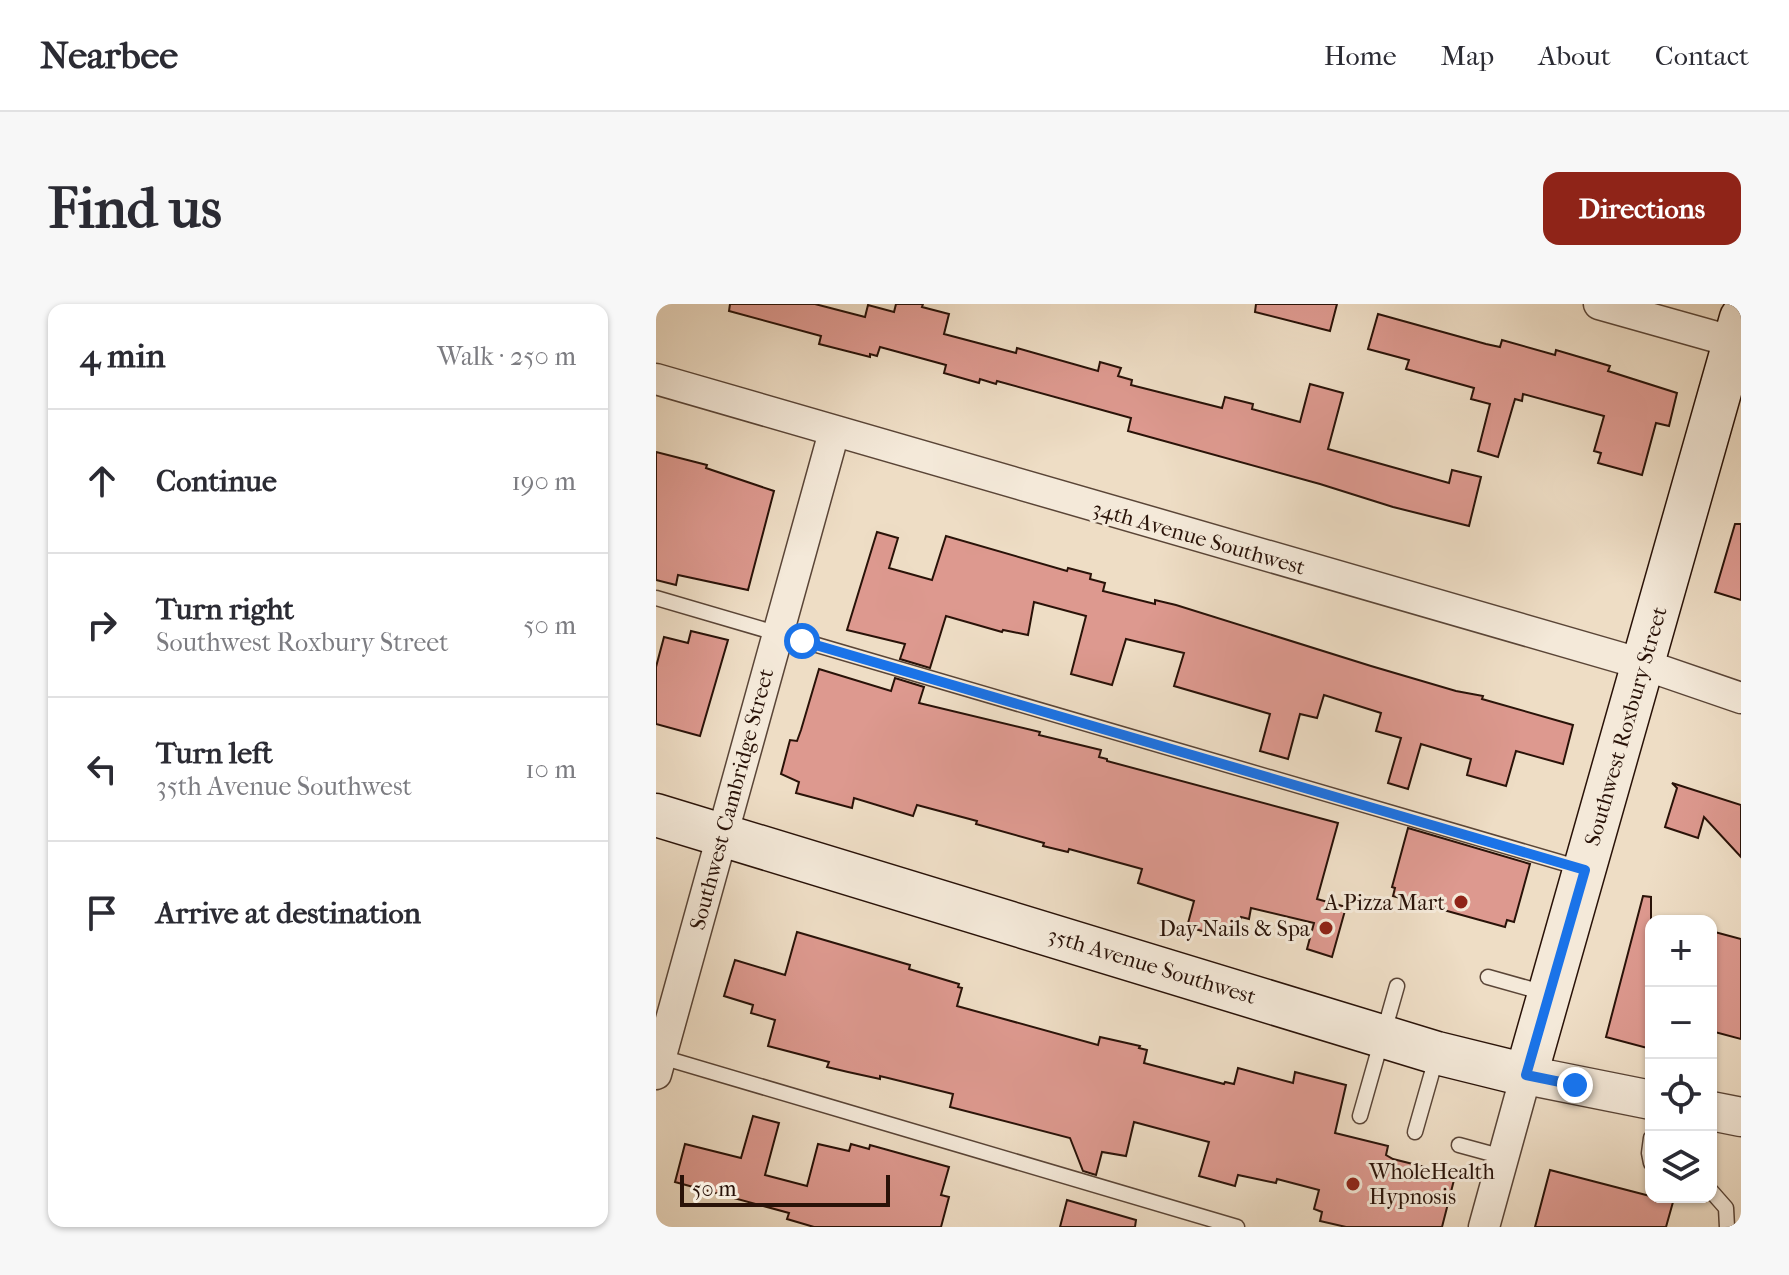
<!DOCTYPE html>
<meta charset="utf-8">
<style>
body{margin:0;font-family:"IM FELL French Canon",serif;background:#f7f7f7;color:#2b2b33}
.controls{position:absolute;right:24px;bottom:24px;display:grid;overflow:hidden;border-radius:16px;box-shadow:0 2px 6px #0004}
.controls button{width:72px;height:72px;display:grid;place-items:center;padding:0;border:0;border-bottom:2px solid #e1e1e2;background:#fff;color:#2b2b33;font:40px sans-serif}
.scale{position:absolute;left:24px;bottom:20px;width:210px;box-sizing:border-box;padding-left:8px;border:4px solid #291208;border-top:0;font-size:22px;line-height:28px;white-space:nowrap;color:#291208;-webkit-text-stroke:6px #f4e9d9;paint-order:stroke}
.stop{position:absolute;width:24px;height:24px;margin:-18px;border:6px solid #1a73e8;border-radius:50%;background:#fff}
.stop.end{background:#1a73e8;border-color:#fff;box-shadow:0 2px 8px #0008}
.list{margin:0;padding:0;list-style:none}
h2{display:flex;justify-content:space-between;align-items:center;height:104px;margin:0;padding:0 32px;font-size:34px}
h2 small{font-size:26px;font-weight:400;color:#7c7c81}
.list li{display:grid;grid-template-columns:52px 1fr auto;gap:24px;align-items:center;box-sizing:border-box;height:144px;padding:0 32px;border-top:2px solid #e1e1e2}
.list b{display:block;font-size:30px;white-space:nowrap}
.list p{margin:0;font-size:26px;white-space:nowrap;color:#7c7c81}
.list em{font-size:26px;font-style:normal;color:#7c7c81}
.icon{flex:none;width:44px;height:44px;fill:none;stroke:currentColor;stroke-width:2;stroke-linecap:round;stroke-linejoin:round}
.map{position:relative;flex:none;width:1085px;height:923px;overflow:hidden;border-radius:16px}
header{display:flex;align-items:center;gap:48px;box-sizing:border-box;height:112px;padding:0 40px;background:#fff;border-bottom:2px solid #e1e1e2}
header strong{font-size:38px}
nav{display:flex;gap:44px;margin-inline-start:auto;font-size:28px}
.intro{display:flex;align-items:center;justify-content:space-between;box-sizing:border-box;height:192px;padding:0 48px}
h1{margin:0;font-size:56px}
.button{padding:20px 36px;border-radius:16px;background:#8f2418;color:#fff;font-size:28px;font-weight:700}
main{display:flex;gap:48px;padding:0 48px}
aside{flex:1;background:#fff;border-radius:16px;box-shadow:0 2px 6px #0004}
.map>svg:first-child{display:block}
</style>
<header>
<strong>Nearbee</strong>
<nav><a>Home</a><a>Map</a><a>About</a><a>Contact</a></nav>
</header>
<div class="intro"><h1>Find us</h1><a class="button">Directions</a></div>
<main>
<aside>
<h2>4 min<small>Walk · 250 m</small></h2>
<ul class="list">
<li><svg class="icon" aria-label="ahead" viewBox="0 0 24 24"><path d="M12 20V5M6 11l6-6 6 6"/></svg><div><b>Continue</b></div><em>190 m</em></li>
<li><svg class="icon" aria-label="right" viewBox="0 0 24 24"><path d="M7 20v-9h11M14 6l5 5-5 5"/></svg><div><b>Turn right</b><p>Southwest Roxbury Street</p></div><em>50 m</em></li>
<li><svg class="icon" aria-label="left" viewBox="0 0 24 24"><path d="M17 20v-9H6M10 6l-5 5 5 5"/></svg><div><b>Turn left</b><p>35th Avenue Southwest</p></div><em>10 m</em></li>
<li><svg class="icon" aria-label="arrive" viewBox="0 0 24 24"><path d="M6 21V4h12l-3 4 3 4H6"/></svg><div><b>Arrive at destination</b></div></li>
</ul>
</aside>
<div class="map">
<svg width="1085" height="923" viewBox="0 0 1085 923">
<rect width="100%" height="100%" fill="#eeddc5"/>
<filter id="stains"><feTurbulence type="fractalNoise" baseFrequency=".0025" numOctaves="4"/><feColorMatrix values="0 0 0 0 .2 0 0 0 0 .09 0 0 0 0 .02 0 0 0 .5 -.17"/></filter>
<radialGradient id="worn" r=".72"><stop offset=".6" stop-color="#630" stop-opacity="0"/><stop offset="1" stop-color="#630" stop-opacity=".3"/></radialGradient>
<!-- building -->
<g fill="#dd998f" stroke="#291208" stroke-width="2">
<polygon points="74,0 159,0 209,13 212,1 238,8 240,0 267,0 266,3 293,10 288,30 360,49 361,44 442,67 444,58 465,64 462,72 476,76 475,81 566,104 569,93 597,100 596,105 644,118 654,80 687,89 672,145 793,179 796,166 825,173 813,222 737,203 664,180 472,127 475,114 341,77 340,80 324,75 323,79 288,69 290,61 224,43 221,52 214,50 214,53 163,40 165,32 73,7"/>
<polygon points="600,0 681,0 674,27 599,8"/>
<polygon points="722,10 830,40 844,43 846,36 899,51 900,46 954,62 952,67 1021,89 1013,122 1000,119 986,171 942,159 945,149 938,147 948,112 867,90 866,97 859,95 842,153 822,147 834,100 815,95 818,84 750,65 753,56 712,45"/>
<polygon points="0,148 51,161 50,164 118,187 92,286 22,271 20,281 0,276"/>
<polygon points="1079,220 1085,220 1085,296 1059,288"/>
<polygon points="221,228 242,234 233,264 276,276 290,232 411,267 412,264 435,270 434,275 449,279 447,287 499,300 499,296 520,301 715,362 800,387 827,392 826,395 917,421 907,460 860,447 850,482 811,471 815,455 765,440 752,485 732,479 745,434 720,427 725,409 668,391 661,414 644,410 632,455 604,447 614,410 518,382 528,349 470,335 456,381 415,370 430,312 378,298 372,331 347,326 346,328 290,312 274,364 244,355 249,340 191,326"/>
<polygon points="35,327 72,336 44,432 0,420 0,363 8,333 32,339"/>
<polygon points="163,365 235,387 239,374 268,383 263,399 384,428 383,431 445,446 443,453 451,455 451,457 682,519 661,595 690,603 676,653 651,645 658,619 595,604 593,615 585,613 581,629 563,625 562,631 531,623 538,597 482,579 486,565 413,545 412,548 387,542 388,539 320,520 321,517 261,501 257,512 198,494 196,504 140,489 143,478 125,470 134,436 141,437 145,426"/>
<polygon points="1016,479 1085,501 1085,553 1048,513 1042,534 1009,523 1021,484"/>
<polygon points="752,524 874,560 858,618 851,616 849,623 737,592 739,584 736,583"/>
<polygon points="987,592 995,593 995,745 950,733"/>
<polygon points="1055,627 1085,635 1085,735 1055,727"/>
<polygon points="141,628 254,661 253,665 303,680 302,683 306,684 301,702 442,741 444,733 484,742 483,744 491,746 488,759 568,780 569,778 578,780 582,764 637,779 639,768 690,781 679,829 732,842 730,851 737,855 773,864 772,869 798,876 786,923 690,923 664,917 666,908 658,905 663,886 621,875 620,879 582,871 579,882 543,872 553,838 478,818 470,852 446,848 440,871 427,867 414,834 294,803 297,790 224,772 224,775 192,768 171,763 173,758 112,742 119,716 95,709 97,701 68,692 79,656 129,671"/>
<polygon points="97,812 123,819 109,871 151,882 162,840 193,847 195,840 213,845 214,841 293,863 285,891 293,893 285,923 158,923 131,915 133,909 19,878 29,840 85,854"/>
<polygon points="894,866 1017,898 1010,923 879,923"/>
<polygon points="411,896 480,916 479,923 404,923"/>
</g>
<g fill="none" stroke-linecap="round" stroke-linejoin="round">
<defs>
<g id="service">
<polyline points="0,294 924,564"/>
<polyline points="832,673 889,689"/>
<polyline points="2,752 581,923"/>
<polyline points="704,812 741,682"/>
<polyline points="759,828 781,751"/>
<polyline points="995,834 993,849 995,859"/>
<polyline points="803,841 847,853"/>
<polyline points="1055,887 1070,904 1071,923"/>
</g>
<g id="minor">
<polyline points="943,0 1078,38"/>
<polyline points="0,75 986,360 1085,394"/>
<polyline points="0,770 178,128"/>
<polyline points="828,923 870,771"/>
</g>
<g id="tertiary">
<polyline points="870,771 995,796"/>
<polyline points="1055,807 1085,813"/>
</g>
<polyline id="secondary" points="0,511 781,749 870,771 1085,14"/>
</defs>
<!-- service casing -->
<use href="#service" stroke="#5a4537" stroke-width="17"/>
<!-- minor casing -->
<use href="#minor" stroke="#5a4537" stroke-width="33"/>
<!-- tertiary casing -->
<use href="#tertiary" stroke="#5a4537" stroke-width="41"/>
<!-- secondary casing -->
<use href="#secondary" stroke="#291208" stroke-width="45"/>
<!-- service -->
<use href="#service" stroke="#f4e9d9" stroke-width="14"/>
<!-- minor -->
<use href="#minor" stroke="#f4e9d9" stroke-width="30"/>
<!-- tertiary -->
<use href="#tertiary" stroke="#f4e9d9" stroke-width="38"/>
<!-- secondary -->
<use href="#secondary" stroke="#f4e9d9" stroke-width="42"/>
</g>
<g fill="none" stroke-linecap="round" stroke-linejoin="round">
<!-- route -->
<polyline stroke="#1a73e8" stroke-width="10" points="146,337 929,566 870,771 919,781"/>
</g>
<!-- markers -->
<g fill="#8f2418" stroke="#f4e9d9" stroke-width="3">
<circle cx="805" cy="598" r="8"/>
<circle cx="670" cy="624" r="8"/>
<circle cx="697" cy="880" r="8"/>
</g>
<g text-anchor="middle" stroke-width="6" stroke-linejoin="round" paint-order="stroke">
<!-- street labels -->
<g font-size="22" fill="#291208" stroke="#f4e9d9">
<text transform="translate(543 233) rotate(16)" y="8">34th Avenue Southwest</text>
<text transform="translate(969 422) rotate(-74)" y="8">Southwest Roxbury Street</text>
<text transform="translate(75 495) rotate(-75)" y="8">Southwest Cambridge Street</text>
<text transform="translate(496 661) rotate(17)" y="8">35th Avenue Southwest</text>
</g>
<!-- poi labels -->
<g font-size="22" fill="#291208" stroke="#f4e9d9" text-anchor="end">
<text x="789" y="606">A Pizza Mart</text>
<text x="654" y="632">Day Nails &amp; Spa</text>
<text x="713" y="875" text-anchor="start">WholeHealth<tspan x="713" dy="25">Hypnosis</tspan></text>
</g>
</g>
<rect width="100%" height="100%" filter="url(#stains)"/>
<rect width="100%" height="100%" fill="url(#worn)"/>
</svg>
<div class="controls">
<button>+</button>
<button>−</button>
<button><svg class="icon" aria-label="locate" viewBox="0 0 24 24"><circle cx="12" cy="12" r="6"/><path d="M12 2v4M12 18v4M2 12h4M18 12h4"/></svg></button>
<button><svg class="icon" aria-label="layers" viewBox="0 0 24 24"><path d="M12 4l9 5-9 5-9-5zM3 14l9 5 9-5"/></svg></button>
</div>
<div class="scale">50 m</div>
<div class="stop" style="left:146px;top:337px"></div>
<div class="stop end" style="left:919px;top:781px"></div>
</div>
</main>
